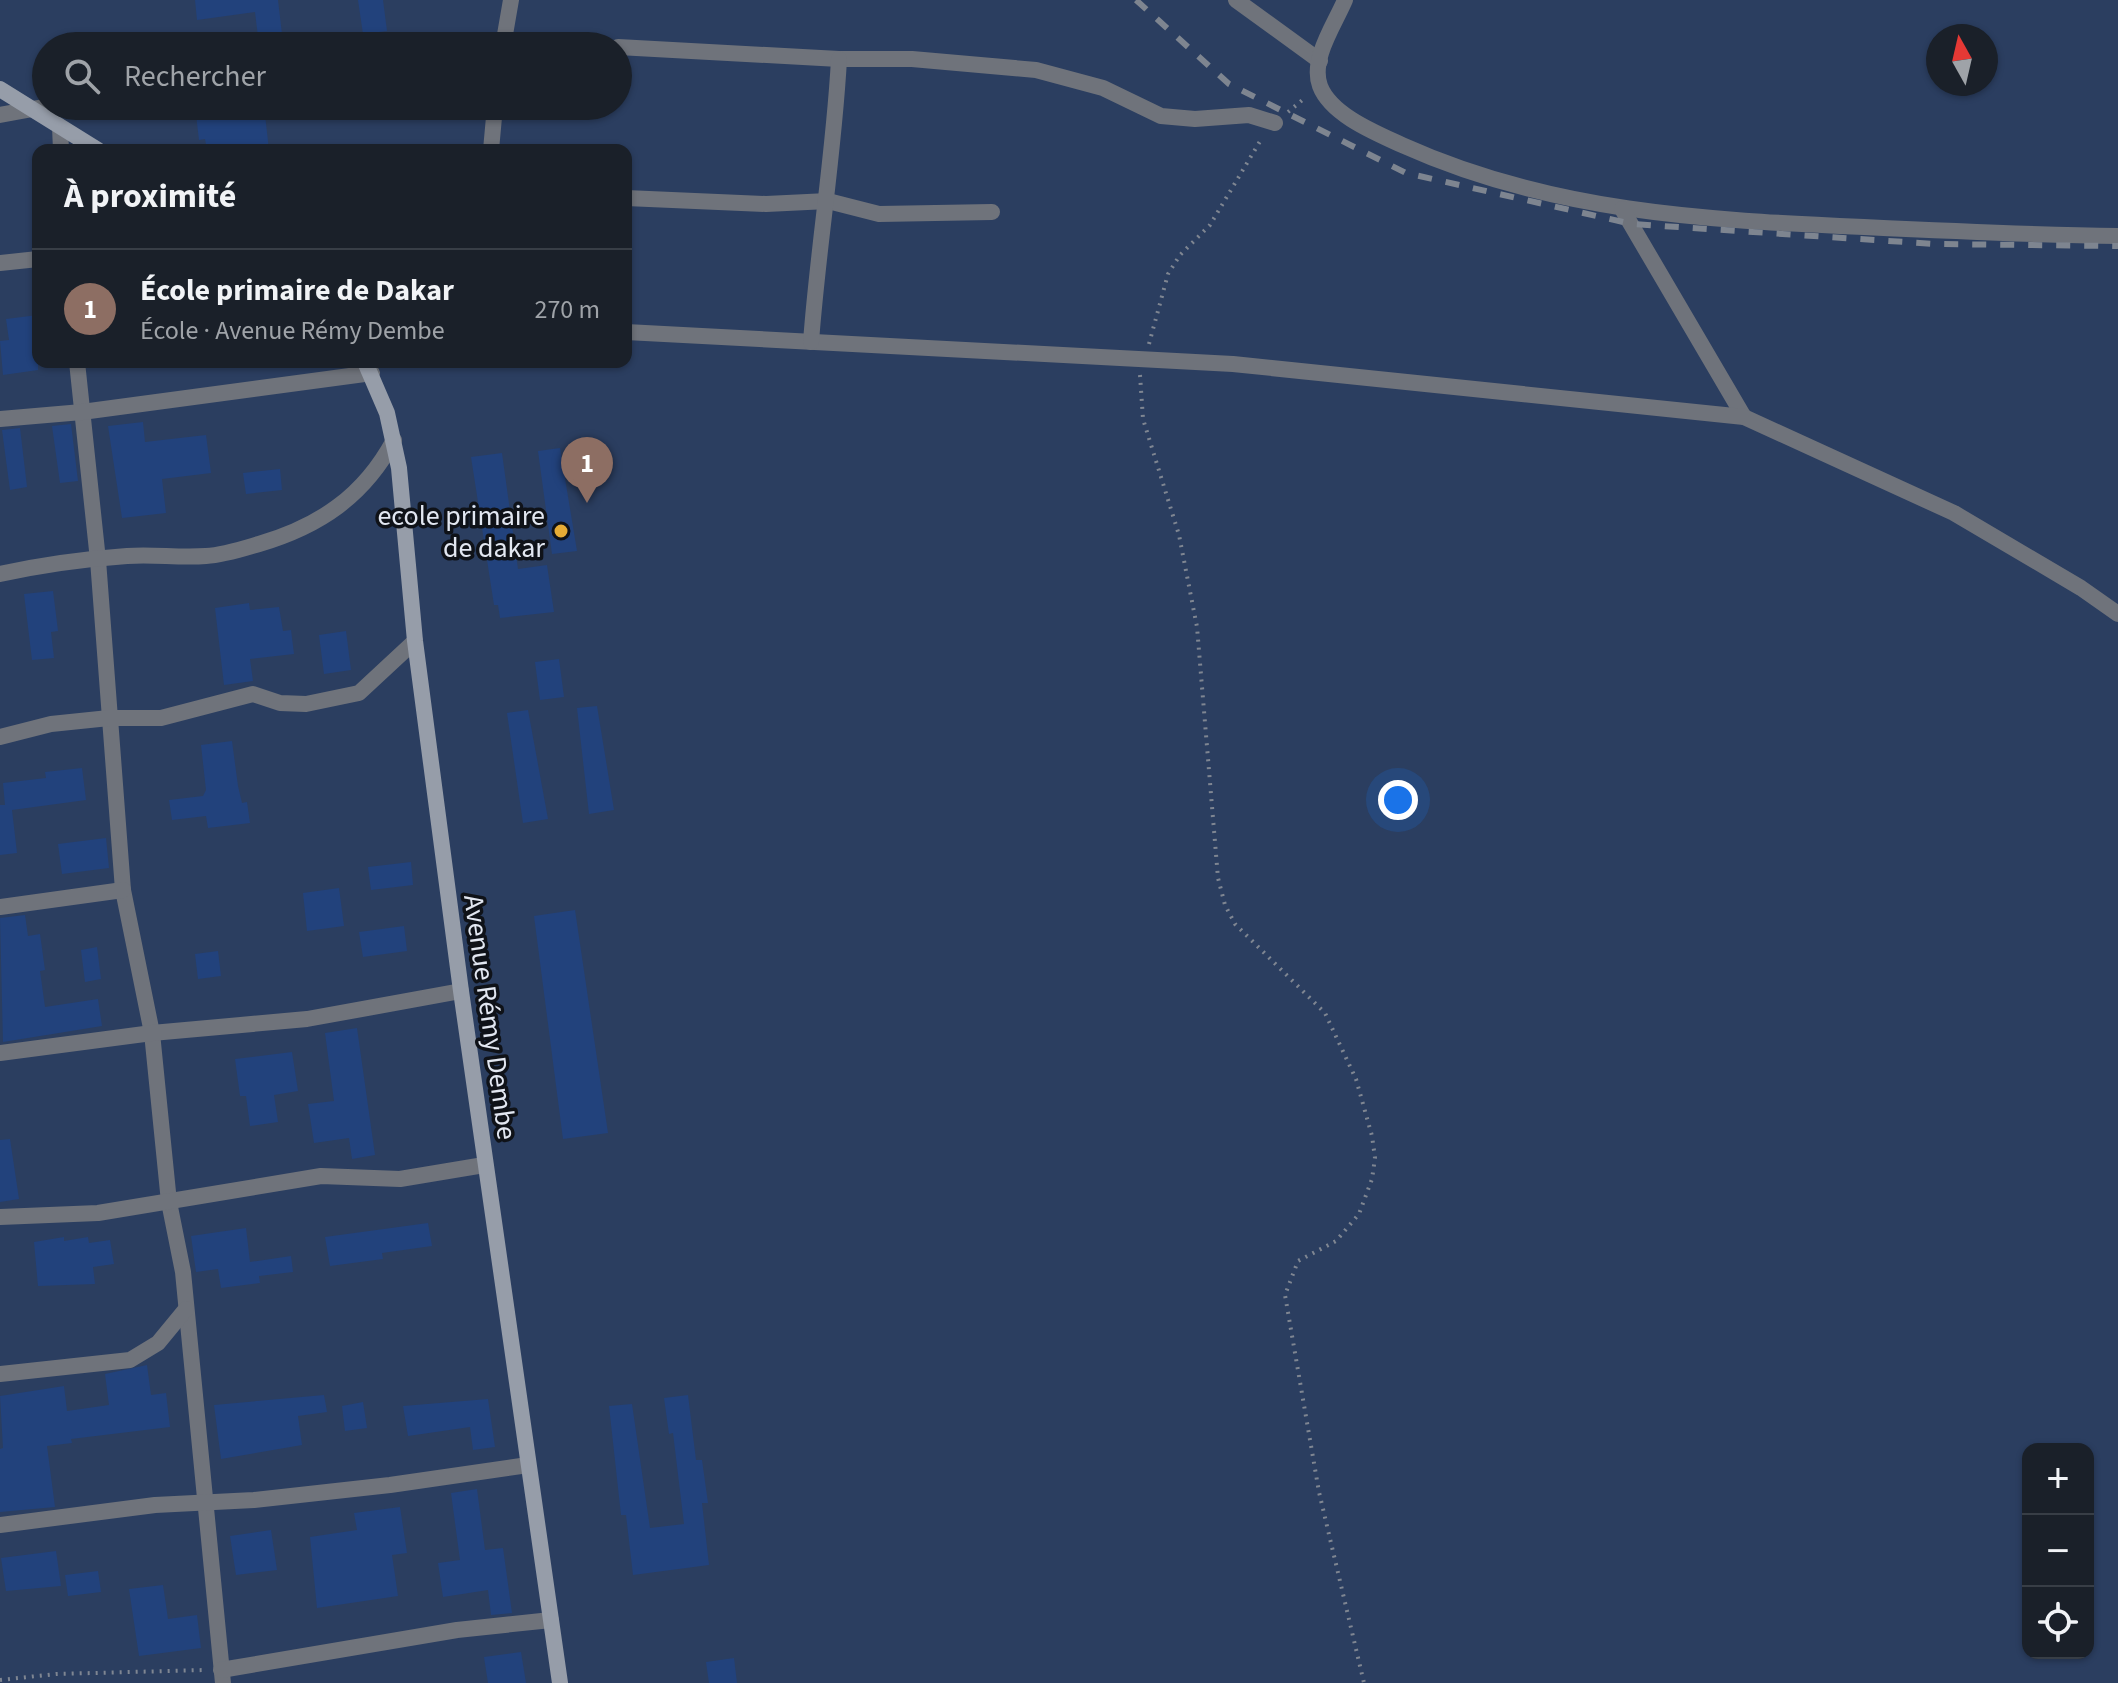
<!DOCTYPE html>
<html lang="fr">
<meta charset="utf-8">
<style>
body{margin:0;font-family:"Source Sans 3",sans-serif;background:#232831;color:#f1f3f6}
.controls{position:absolute;right:24px;bottom:24px;display:grid;overflow:hidden;border-radius:16px;box-shadow:0 2px 6px #0004}
.controls button{width:72px;height:72px;display:grid;place-items:center;padding:0;border:0;border-bottom:2px solid #383e46;background:#1a2029;color:#f1f3f6;font:40px sans-serif}
.compass{position:absolute;left:1926px;top:24px;width:72px;height:72px;border-radius:50%;background:#1a2029;box-shadow:0 2px 6px #0004;rotate:352deg}
.you{position:absolute;left:1398px;top:800px;width:28px;height:28px;margin:-20px;border:6px solid #fff;border-radius:50%;background:#1a73e8;box-shadow:0 0 0 12px #1a73e833}
.badge{display:grid;place-items:center;width:52px;height:52px;border-radius:50%;background:#bca0f2;color:#fff;font-size:26px;font-weight:700}
.pin{position:absolute;translate:-50% -66px;filter:drop-shadow(0 2px 4px #0008)}
.pin::after{content:'';position:absolute;top:42px;width:28px;height:24px;background:inherit;clip-path:polygon(0 0,100% 0,50% 100%)}
.list{margin:0;padding:0;list-style:none}
h2{display:flex;justify-content:space-between;align-items:center;height:104px;margin:0;padding:0 32px;font-size:34px}
h2 small{font-size:26px;font-weight:400;color:#9fa3a8}
.list li{display:grid;grid-template-columns:52px 1fr auto;gap:24px;align-items:center;box-sizing:border-box;height:120px;padding:0 32px;border-top:2px solid #383e46}
.list b{display:block;font-size:30px;white-space:nowrap}
.list p{margin:0;font-size:26px;white-space:nowrap;color:#9fa3a8}
.list em{font-size:26px;font-style:normal;color:#9fa3a8}
.icon{flex:none;width:44px;height:44px;fill:none;stroke:currentColor;stroke-width:2;stroke-linecap:round;stroke-linejoin:round}
.map{position:relative;flex:none;width:2118px;height:1683px;overflow:hidden}
.search{position:absolute;background:#1a2029;box-shadow:0 2px 6px #0004;left:32px;top:32px;width:600px;height:88px;display:flex;align-items:center;gap:20px;box-sizing:border-box;padding:0 28px;border-radius:44px;color:#9fa3a8;font-size:30px}
.panel{position:absolute;background:#1a2029;box-shadow:0 2px 6px #0004;left:32px;top:144px;width:600px;height:224px;border-radius:16px}
.map>svg:first-child{display:block}
</style>
<div class="map">
<svg width="2118" height="1683" viewBox="0 0 2118 1683">
<rect width="100%" height="100%" fill="#222a37"/>
<!-- green -->
<path fill="#2b3e60" fill-rule="evenodd" d="M0 0H2118V1683H0ZM1938 36H1986V84H1938ZM46 46H618V106H46ZM38 150H626V362H38ZM2028 1449H2088V1653H2028Z"/>
<!-- building -->
<g fill="#22427c">
<polygon points="195,0 278,0 282,34 258,37 255,12 197,20"/>
<polygon points="358,0 383,0 387,31 363,34"/>
<polygon points="195,106 264,106 269,150 207,150 205,139 199,140"/>
<polygon points="38,315 38,370 3,375 0,341 9,340 6,319"/>
<polygon points="143,422 145,442 206,435 211,473 162,479 166,513 122,518 108,426"/>
<polygon points="71,424 78,481 60,483 52,426"/>
<polygon points="20,428 27,487 10,490 2,430"/>
<polygon points="560,448 577,551 552,554 538,451"/>
<polygon points="502,453 518,569 547,565 554,612 500,618 498,605 494,605 471,457"/>
<polygon points="280,469 282,490 246,494 243,473"/>
<polygon points="53,591 58,631 51,632 54,658 32,660 24,594"/>
<polygon points="249,603 250,610 279,607 283,631 291,630 294,654 250,659 253,681 224,685 215,608"/>
<polygon points="346,631 351,670 324,674 319,635"/>
<polygon points="559,659 564,697 540,700 535,662"/>
<polygon points="597,706 614,810 589,814 577,708"/>
<polygon points="528,710 548,819 523,823 507,713"/>
<polygon points="232,741 238,786 242,803 247,802 250,823 208,828 206,816 172,820 169,800 203,796 206,790 201,745"/>
<polygon points="82,768 86,800 12,810 17,853 0,855 0,805 5,805 3,783 46,778 45,772"/>
<polygon points="106,838 109,868 62,874 58,844"/>
<polygon points="411,862 413,885 371,890 368,867"/>
<polygon points="339,888 344,926 307,931 303,893"/>
<polygon points="575,910 608,1133 563,1139 534,916"/>
<polygon points="25,915 28,936 40,934 45,970 40,971 45,1007 98,999 102,1026 3,1042 0,918"/>
<polygon points="404,926 407,951 363,957 359,932"/>
<polygon points="97,947 101,979 85,982 81,950"/>
<polygon points="218,951 221,976 198,979 195,954"/>
<polygon points="357,1028 375,1155 352,1159 349,1138 314,1143 308,1104 334,1101 325,1033"/>
<polygon points="292,1052 298,1091 274,1095 278,1122 250,1126 246,1096 240,1096 235,1059"/>
<polygon points="10,1139 19,1199 0,1202 0,1140"/>
<polygon points="428,1223 432,1246 382,1253 383,1259 330,1266 325,1237"/>
<polygon points="246,1228 250,1262 291,1256 293,1272 259,1276 260,1283 221,1288 218,1269 196,1272 191,1236"/>
<polygon points="64,1237 64,1241 88,1237 89,1243 110,1240 114,1264 93,1267 95,1284 38,1286 34,1242"/>
<polygon points="147,1365 151,1395 166,1393 170,1427 71,1439 72,1443 47,1446 55,1507 0,1512 0,1449 3,1448 0,1396 64,1386 67,1411 109,1405 105,1374"/>
<polygon points="324,1395 327,1412 298,1416 302,1445 221,1459 214,1405"/>
<polygon points="688,1395 696,1460 702,1460 708,1503 702,1503 709,1565 633,1575 626,1515 621,1515 609,1406 632,1404 650,1528 684,1524 673,1433 669,1434 664,1398"/>
<polygon points="488,1399 495,1447 473,1450 470,1427 408,1436 403,1406"/>
<polygon points="363,1402 367,1428 345,1431 342,1406"/>
<polygon points="477,1489 485,1550 503,1548 512,1613 491,1615 488,1590 443,1597 438,1563 460,1560 451,1493"/>
<polygon points="400,1507 407,1553 392,1555 398,1596 317,1608 310,1537 357,1530 354,1513"/>
<polygon points="271,1530 277,1570 236,1575 230,1536"/>
<polygon points="56,1551 61,1586 6,1591 1,1558"/>
<polygon points="98,1571 101,1592 68,1596 65,1575"/>
<polygon points="163,1585 168,1619 197,1615 201,1648 139,1656 129,1589"/>
<polygon points="521,1652 526,1683 488,1683 484,1657"/>
<polygon points="734,1658 737,1683 709,1683 706,1662"/>
</g>
<g fill="none" stroke-linecap="round" stroke-linejoin="round">
<!-- path -->
<g stroke="#7f8692" stroke-width="4" stroke-dasharray="2 6" stroke-linecap="butt">
<polyline points="1288,112 1306,97"/>
<polyline points="1149,344 1168,274 1180,255 1210,225 1262,138"/>
<polyline points="1140,375 1143,419 1179,535 1197,627 1218,878 1225,905 1235,924 1325,1013 1356,1079 1372,1136 1375,1158 1372,1179 1359,1214 1336,1241 1298,1261 1285,1295 1319,1492 1364,1683"/>
<polyline points="0,1680 56,1674 205,1670"/>
</g>
<!-- street -->
<g stroke="#6f737b" stroke-width="16">
<polyline points="1236,0 1320,61"/>
<path d="M1345 0C1335 24 1310 59 1320 86 1331 115 1376 133 1402 145 1551 212 1703 220 1864 227 1948 231 2033 235 2118 236"/>
<polyline points="414,46 504,40 603,46"/>
<polyline points="503,46 511,0"/>
<polyline points="618,47 839,59 912,59 1036,70 1103,88 1161,116 1195,119 1249,115 1275,123"/>
<polyline points="0,115 49,106"/>
<polyline points="60,127 61,150"/>
<polyline points="491,150 495,106"/>
<polyline points="626,198 766,204 828,201 879,214 992,212"/>
<polyline points="1622,209 1744,417"/>
<polyline points="0,263 38,259"/>
<polyline points="626,332 1233,364 1744,417 1954,513 2081,588 2118,614"/>
<path d="M811 342C818 247 834 154 839 59"/>
<polyline points="77,362 98,560 123,890 152,1033 169,1202 183,1272 223,1683"/>
<polyline points="0,419 82,412 372,373"/>
<path d="M0 574C41 565 84 559 127 556 153 554 179 558 206 556 224 555 242 549 259 544 320 526 364 496 394 440"/>
<polyline points="0,737 51,724 109,718 161,718 253,694 280,703 306,704 359,693 415,641"/>
<polyline points="0,907 123,890"/>
<polyline points="0,1053 152,1033 307,1019 461,991"/>
<polyline points="0,1217 98,1213 321,1176 400,1179 484,1165"/>
<polyline points="0,1374 130,1360 158,1343 186,1309"/>
<polyline points="0,1525 155,1505 254,1500 390,1485 528,1465"/>
<polyline points="221,1670 457,1630 551,1620"/>
</g>
<!-- secondary -->
<g stroke="#969da9" stroke-width="16">
<polyline points="0,89 98,150"/>
<polyline points="365,362 387,413 399,468 415,641 461,991 560,1683"/>
</g>
<!-- rail -->
<polyline stroke="#7e8590" stroke-width="6" stroke-dasharray="14 14" stroke-linecap="butt" points="1136,0 1229,84 1406,173 1632,224 1935,244 2118,246"/>
</g>
<!-- markers -->
<circle fill="#e6ac36" stroke="#0f1218" stroke-width="3" cx="561" cy="531" r="8"/>
<g text-anchor="middle" stroke-width="7" stroke-linejoin="round" paint-order="stroke">
<!-- poi labels -->
<g font-size="28" fill="#e2e7f1" stroke="#0f1218" text-anchor="end">
<text x="545" y="525">ecole primaire<tspan x="545" dy="32">de dakar</tspan></text>
</g>
<!-- street labels -->
<g font-size="28" fill="#e2e7f1" stroke="#0f1218">
<text transform="translate(491 1017) rotate(82)" y="10">Avenue Rémy Dembe</text>
</g>
</g>
</svg>
<div class="controls">
<button>+</button>
<button>−</button>
<button><svg class="icon" aria-label="locate" viewBox="0 0 24 24"><circle cx="12" cy="12" r="6"/><path d="M12 2v4M12 18v4M2 12h4M18 12h4"/></svg></button>
</div>
<svg class="compass" viewBox="-18 -18 36 36"><path d="M0-13l5 13h-10z" fill="#e53935"/><path d="M0 13l5-13h-10z" fill="#9fa3a8"/></svg>
<div class="you"></div>
<div class="pin badge" style="left:587px;top:503px;background:#8d6e63">1</div>
<div class="search"><svg class="icon" aria-label="search" viewBox="0 0 24 24"><circle cx="10" cy="10" r="6"/><path d="M15 15l6 6"/></svg>Rechercher</div>
<section class="panel">
<h2>À proximité<small></small></h2>
<ul class="list">
<li><span class="badge" style="background:#8d6e63">1</span><div><b>École primaire de Dakar</b><p>École · Avenue Rémy Dembe</p></div><em>270 m</em></li>
</ul>
</section>
</div>
